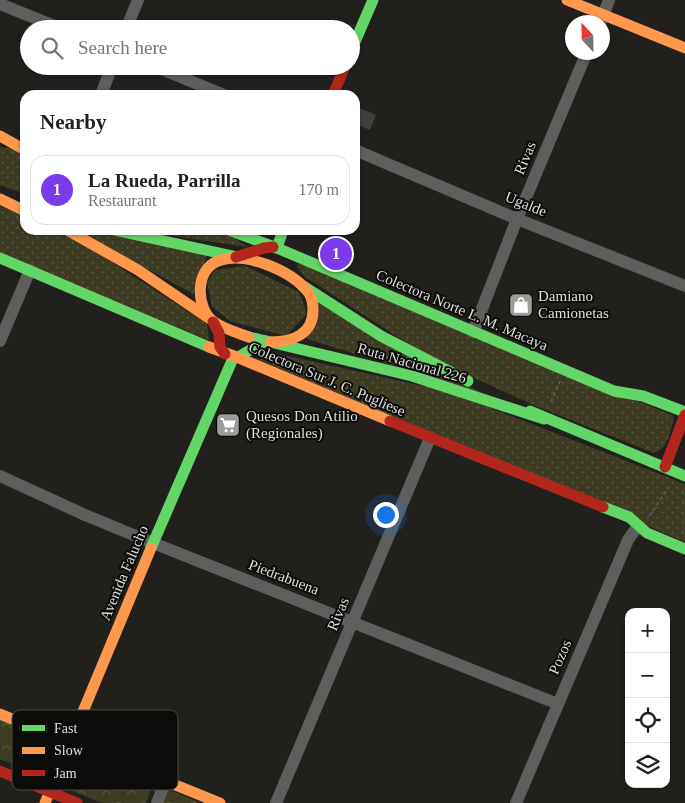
<!DOCTYPE html>
<meta charset="utf-8">
<style>
body{margin:0;font-family:Georgia,serif;background:#f6f6f6;color:#222}
.controls{position:absolute;right:15px;bottom:15px;display:grid;overflow:hidden;border-radius:10px;box-shadow:0 1px 4px #0004}
.controls button{width:45px;height:45px;display:grid;place-items:center;padding:0;border:0;border-bottom:1px solid #e0e0e0;background:#fff;color:#222;font:25px sans-serif}
.compass{position:absolute;left:565px;top:15px;width:45px;height:45px;border-radius:50%;background:#fff;box-shadow:0 1px 4px #0004;rotate:338deg}
.you{position:absolute;left:385px;top:514px;width:18px;height:18px;margin:-12px;border:4px solid #fff;border-radius:50%;background:#1a73e8;box-shadow:0 0 0 8px #1a73e833}
.badge{display:grid;place-items:center;width:32px;height:32px;border-radius:50%;background:#7c3aed;color:#fff;font-size:16px;font-weight:700}
.pin{position:absolute;translate:-50% -50%;border:2px solid #fff;box-shadow:0 1px 5px #0006}
.list{margin:0;padding:0;list-style:none}
h2{display:flex;justify-content:space-between;align-items:center;height:65px;margin:0;padding:0 20px;font-size:21px}
h2 small{font-size:16px;font-weight:400;color:#767676}
.list li{display:grid;grid-template-columns:32px 1fr auto;gap:15px;align-items:center;box-sizing:border-box;height:70px;margin:0 10px 10px;padding:0 10px;border:1px solid #e0e0e0;border-radius:15px}
.list b{display:block;font-size:19px;white-space:nowrap}
.list p{margin:0;font-size:16px;white-space:nowrap;color:#767676}
.list em{font-size:16px;font-style:normal;color:#767676}
.icon{flex:none;width:28px;height:28px;fill:none;stroke:currentColor;stroke-width:2;stroke-linecap:round;stroke-linejoin:round}
.map{position:relative;flex:none;width:685px;height:803px;overflow:hidden}
.search{position:absolute;background:#fff;box-shadow:0 1px 4px #0004;left:20px;top:20px;width:340px;height:55px;display:flex;align-items:center;gap:12px;box-sizing:border-box;padding:0 18px;border-radius:28px;color:#767676;font-size:19px}
.panel{position:absolute;background:#fff;box-shadow:0 1px 4px #0004;left:20px;top:90px;width:340px;height:145px;border-radius:15px}
.map>svg:first-child{display:block}
</style>
<div class="map">
<svg width="685" height="803" viewBox="0 0 685 803">
<defs>
<pattern id="grass-dots" width="8" height="8" patternUnits="userSpaceOnUse" patternTransform="scale(1.25)"><rect width="8" height="8" fill="#3e3b23"/><path d="M2 2h.1M6 6h.1" fill="none" stroke="#595742" stroke-width="1.8" stroke-linecap="round"/></pattern>
<pattern id="park-crowns" width="20" height="18" patternUnits="userSpaceOnUse" patternTransform="scale(1.25)"><rect width="20" height="18" fill="#3e3b23"/><path d="M2 6a3 3 0 1 1 6 0M12 15a3 3 0 1 1 6 0" fill="none" stroke="#595742"/></pattern>
</defs>
<rect width="100%" height="100%" fill="#21201d"/>
<!-- grass -->
<g fill="url(#grass-dots)">
<polygon points="0,147 10,148 25,154 25,194 0,185"/>
<polygon points="0,206 25,217 25,230 52,230 87,246 207,324 209,340 0,254"/>
<polygon points="76,230 98,230 115,235 208,253 193,294"/>
<polygon points="131,230 211,230 230,235 248,247"/>
<path d="M300 263 672 415 674 418C670 432 669 448 654 453L538 407 430 358 304 276 297 266Z"/>
<polygon points="245,266 299,292 307,314 286,336 230,321 212,307 207,282 215,270"/>
<polygon points="319,299 482,393 307,339"/>
<polygon points="270,352 450,392 685,484 685,542 260,360 260,355 263,353"/>
</g>
<!-- park -->
<g fill="url(#park-crowns)">
<polygon points="0,719 53,741 39,775 0,759"/>
<polygon points="82,753 154,782 146,803 102,803 68,789"/>
<polygon points="168,789 201,803 162,803"/>
</g>
<!-- building -->
<polygon fill="#3f3f3c" points="355,106 376,115 370,130 355,124"/>
<g fill="none" stroke-linecap="round" stroke-linejoin="round">
<!-- path -->
<g stroke="#595958" stroke-width="2" stroke-dasharray="4 2.5" stroke-linecap="butt">
<polyline points="551,402 560,381"/>
<polyline points="649,516 669,487"/>
</g>
<!-- street -->
<g stroke="#5e5e5d" stroke-width="12">
<polyline points="0,4 62,29"/>
<polyline points="601,21 609,0"/>
<polyline points="126,29 138,0"/>
<polyline points="154,66 224,95"/>
<polyline points="101,95 112,66"/>
<polyline points="355,150 517,219 685,286"/>
<polyline points="473,332 517,219 587,52"/>
<polyline points="0,341 30,270"/>
<polyline points="0,476 85,515 153,543 558,704"/>
<polyline points="157,803 166,780"/>
<polyline points="276,803 430,438"/>
<polyline points="516,803 628,540 635,530 640,528"/>
</g>
<!-- fast -->
<g stroke="#63d668" stroke-width="11">
<polyline points="351,51 373,0"/>
<polyline points="114,230 233,256"/>
<polyline points="229,230 277,248 614,391 643,396 685,412"/>
<polyline points="277,248 283,230"/>
<polyline points="0,258 209,347"/>
<polyline points="303,286 381,336 468,381"/>
<polyline points="249,337 412,376 544,419"/>
<polyline points="238,357 266,341"/>
<polyline points="530,411 685,476"/>
<polyline points="603,507 629,517 647,533 685,549"/>
<polyline points="151,548 234,356"/>
</g>
<!-- slow -->
<g stroke="#ff974d" stroke-width="11">
<polyline points="567,0 685,48"/>
<polyline points="0,136 25,150"/>
<polyline points="0,199 25,211"/>
<polyline points="67,230 138,270 210,319"/>
<path d="M249 337C238 333 224 329 214 322 196 309 194 270 218 261 244 251 291 270 308 292 312 297 313 304 313 310 313 335 291 342 270 342"/>
<polyline points="209,347 234,356 390,421"/>
<polyline points="0,714 220,803"/>
<polyline points="45,803 151,548"/>
</g>
<!-- jam -->
<g stroke="#b3261e" stroke-width="11">
<polyline points="333,95 345,66"/>
<polyline points="236,257 264,248 273,247"/>
<polyline points="213,322 219,333 220,347 225,354"/>
<polyline points="390,421 603,507"/>
<polyline points="665,467 685,415"/>
<polyline points="0,771 77,803"/>
</g>
</g>
<!-- icons -->
<defs>
<symbol id="shop-square" viewBox="-11 -11 22 22"><rect x="-9" y="-9" width="18" height="18" rx="4" fill="#9c9c99" stroke="#0b0b09"/><path d="M-5-2.5h2.3a2.7 3.5 0 0 1 5.4 0H5L5.5 6h-11ZM-1.5-2.5h3a1.5 2.3 0 0 0-3 0Z" fill="#fff"/></symbol>
<symbol id="supermarket-square" viewBox="-11 -11 22 22"><rect x="-9" y="-9" width="18" height="18" rx="4" fill="#9c9c99" stroke="#0b0b09"/><path d="M-6-5.5h2.5l.6 2H6L4.5 2H-2.5L-4.4-4H-6ZM-1.5 3.2a1.3 1.3 0 1 0 .1 0ZM3 3.2a1.3 1.3 0 1 0 .1 0Z" fill="#fff"/></symbol>
</defs>
<g fill-rule="evenodd">
<use href="#shop-square" x="507" y="291" width="28" height="28"/>
<use href="#supermarket-square" x="214" y="411" width="28" height="28"/>
</g>
<g text-anchor="middle" stroke-width="4" stroke-linejoin="round" paint-order="stroke">
<!-- street labels -->
<g font-size="15" fill="#dfdfdc" stroke="#0b0b09">
<text transform="translate(525 158) rotate(-67)" y="5">Rivas</text>
<text transform="translate(526 204) rotate(22)" y="5">Ugalde</text>
<text transform="translate(462 310) rotate(23)" y="5">Colectora Norte L. M. Macaya</text>
<text transform="translate(412 363) rotate(16)" y="5">Ruta Nacional 226</text>
<text transform="translate(327 379) rotate(23)" y="5">Colectora Sur J. C. Pugliese</text>
<text transform="translate(124 573) rotate(-67)" y="5">Avenida Falucho</text>
<text transform="translate(284 577) rotate(21)" y="5">Piedrabuena</text>
<text transform="translate(338 614) rotate(-67)" y="5">Rivas</text>
<text transform="translate(560 657) rotate(-67)" y="5">Pozos</text>
</g>
<!-- poi labels -->
<g font-size="15" fill="#dfdfdc" stroke="#0b0b09" text-anchor="start">
<text x="538" y="301">Damiano<tspan x="538" dy="17">Camionetas</tspan></text>
<text x="246" y="421">Quesos Don Atilio<tspan x="246" dy="17">(Regionales)</tspan></text>
</g>
</g>
<!-- legend -->
<rect x="12" y="710" width="166" height="80" rx="8" fill="#0b0b09" stroke="#4b4b48" stroke-width="1"/>
<rect x="22" y="725" width="23" height="6" fill="#63d668"/>
<rect x="22" y="747" width="23" height="7" fill="#ff974d"/>
<rect x="22" y="770" width="23" height="6" fill="#b3261e"/>
<g font-size="14" fill="#dfdfdc">
<text x="54" y="733">Fast</text>
<text x="54" y="755">Slow</text>
<text x="54" y="778">Jam</text>
</g>
</svg>
<div class="controls">
<button>+</button>
<button>−</button>
<button><svg class="icon" aria-label="locate" viewBox="0 0 24 24"><circle cx="12" cy="12" r="6"/><path d="M12 2v4M12 18v4M2 12h4M18 12h4"/></svg></button>
<button><svg class="icon" aria-label="layers" viewBox="0 0 24 24"><path d="M12 4l9 5-9 5-9-5zM3 14l9 5 9-5"/></svg></button>
</div>
<svg class="compass" viewBox="-18 -18 36 36"><path d="M0-13l5 13h-10z" fill="#e53935"/><path d="M0 13l5-13h-10z" fill="#767676"/></svg>
<div class="you"></div>
<div class="pin badge" style="left:336px;top:254px">1</div>
<div class="search"><svg class="icon" aria-label="search" viewBox="0 0 24 24"><circle cx="10" cy="10" r="6"/><path d="M15 15l6 6"/></svg>Search here</div>
<section class="panel">
<h2>Nearby<small></small></h2>
<ul class="list">
<li><span class="badge">1</span><div><b>La Rueda, Parrilla</b><p>Restaurant</p></div><em>170 m</em></li>
</ul>
</section>
</div>
